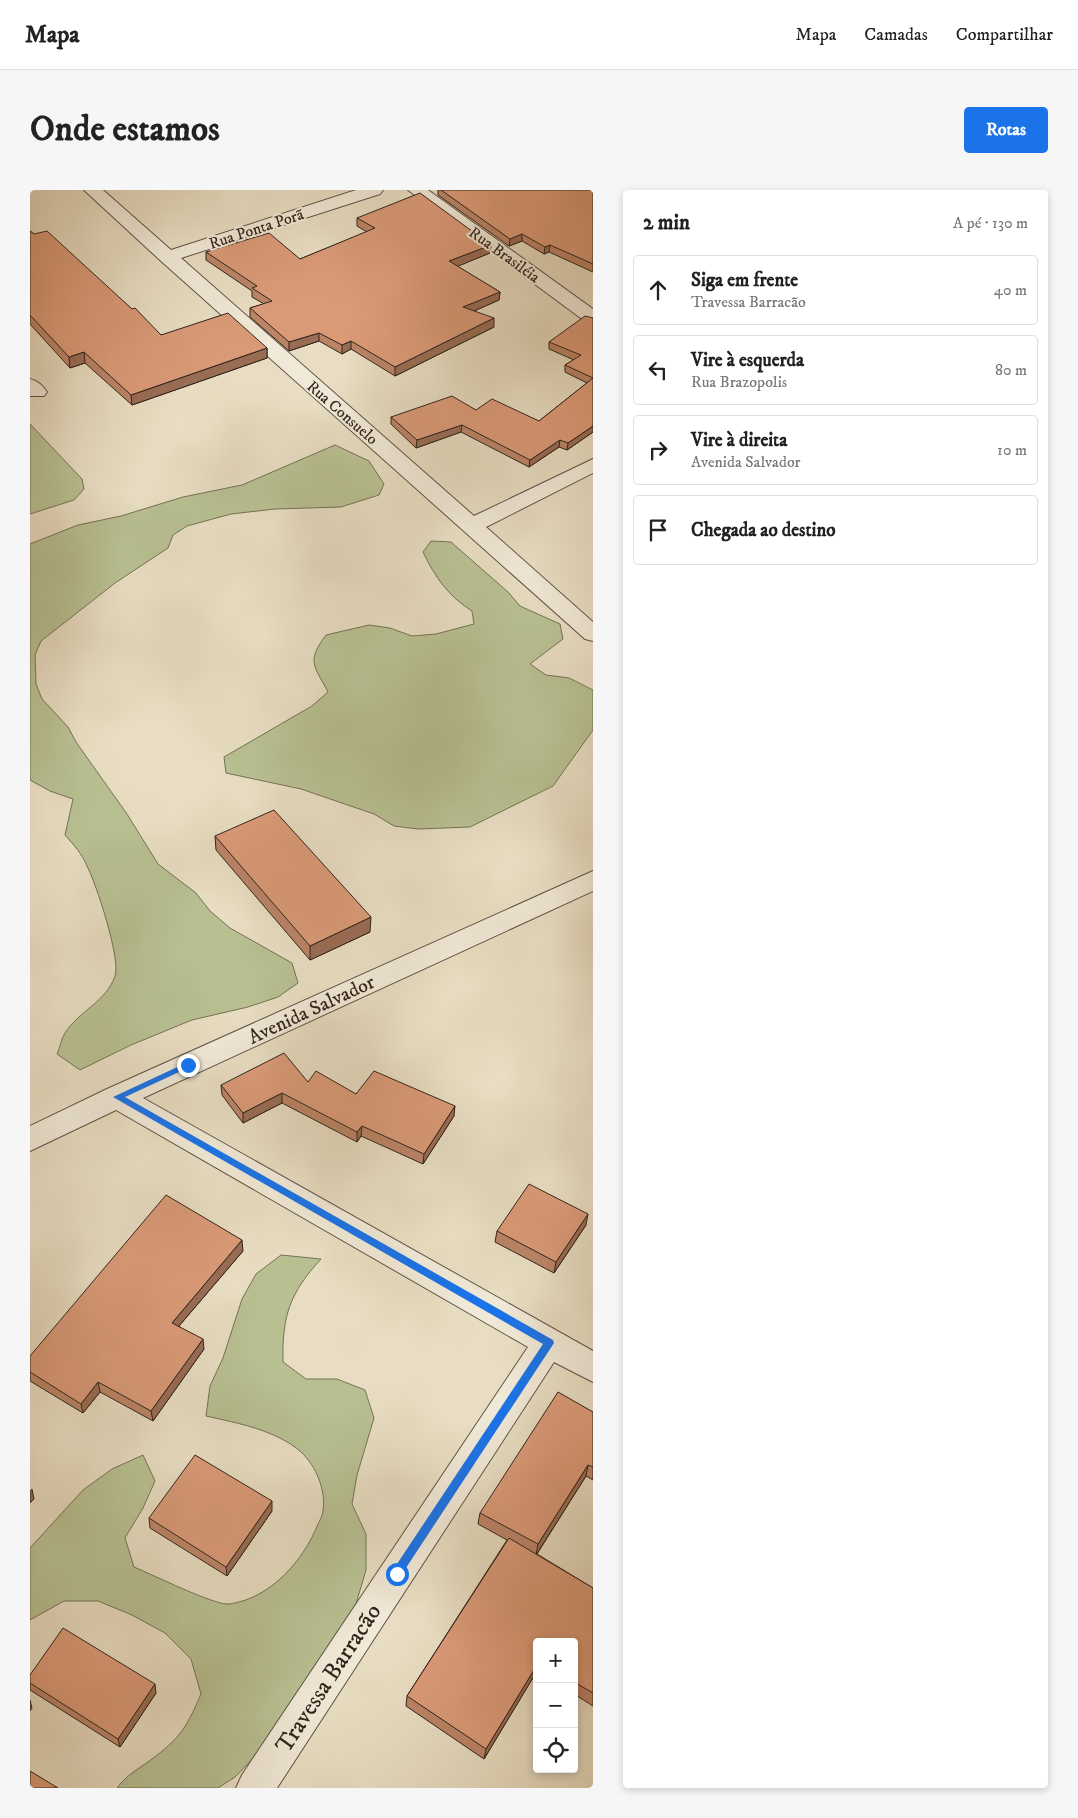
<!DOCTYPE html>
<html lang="pt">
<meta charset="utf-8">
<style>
body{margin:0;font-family:"IM FELL DW Pica",serif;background:#f6f6f6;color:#222}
.controls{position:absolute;right:15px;bottom:15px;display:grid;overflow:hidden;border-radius:5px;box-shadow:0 2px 8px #0003}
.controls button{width:45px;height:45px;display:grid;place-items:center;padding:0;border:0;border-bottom:1px solid #e0e0e0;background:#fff;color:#222;font:25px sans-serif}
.stop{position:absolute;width:15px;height:15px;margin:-11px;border:4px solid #1a73e8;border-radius:50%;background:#fff}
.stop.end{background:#1a73e8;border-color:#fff;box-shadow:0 1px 5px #0008}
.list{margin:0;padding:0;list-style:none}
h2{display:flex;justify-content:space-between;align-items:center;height:65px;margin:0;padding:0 20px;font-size:21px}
h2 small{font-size:16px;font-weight:400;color:#767676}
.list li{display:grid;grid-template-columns:32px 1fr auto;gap:15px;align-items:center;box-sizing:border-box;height:70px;margin:0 10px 10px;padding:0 10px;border:1px solid #e0e0e0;border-radius:5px}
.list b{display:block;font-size:19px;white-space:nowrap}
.list p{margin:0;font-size:16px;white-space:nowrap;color:#767676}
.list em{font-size:16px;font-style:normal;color:#767676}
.icon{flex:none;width:28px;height:28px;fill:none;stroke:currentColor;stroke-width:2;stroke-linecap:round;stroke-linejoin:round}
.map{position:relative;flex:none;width:563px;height:1598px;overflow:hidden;border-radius:5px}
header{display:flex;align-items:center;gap:30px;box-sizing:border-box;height:70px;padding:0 25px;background:#fff;border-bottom:1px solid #e0e0e0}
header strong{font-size:24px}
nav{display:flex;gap:28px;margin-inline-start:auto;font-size:18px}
.intro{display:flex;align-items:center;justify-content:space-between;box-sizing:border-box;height:120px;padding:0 30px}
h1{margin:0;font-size:35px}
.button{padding:12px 22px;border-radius:5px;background:#1a73e8;color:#fff;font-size:18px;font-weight:700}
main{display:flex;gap:30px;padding:0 30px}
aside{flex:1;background:#fff;border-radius:5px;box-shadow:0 2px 8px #0003}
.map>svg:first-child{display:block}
</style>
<header>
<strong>Mapa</strong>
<nav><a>Mapa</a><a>Camadas</a><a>Compartilhar</a></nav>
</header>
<div class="intro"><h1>Onde estamos</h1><a class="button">Rotas</a></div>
<main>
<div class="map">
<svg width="563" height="1598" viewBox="0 0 563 1598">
<rect width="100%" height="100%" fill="#e8ddc2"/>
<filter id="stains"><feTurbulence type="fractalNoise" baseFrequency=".004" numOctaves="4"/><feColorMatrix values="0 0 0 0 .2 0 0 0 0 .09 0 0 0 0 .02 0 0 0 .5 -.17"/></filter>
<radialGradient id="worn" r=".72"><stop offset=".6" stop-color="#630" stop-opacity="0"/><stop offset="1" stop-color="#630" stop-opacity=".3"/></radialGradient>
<!-- green -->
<g fill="#b8c092" stroke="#747257">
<polygon points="0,234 52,289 54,299 44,310 0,324"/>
<path d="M305 255 339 271 354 294 349 305 311 317 245 319 201 324 157 336 143 345 138 358 85 393 11 451 5 465 6 494 12 509 38 537 46 552 97 624 128 674 166 703 180 721 200 738 262 773 268 793 248 807 218 817 162 830 101 855 50 880 27 864C30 858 31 849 35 843 48 822 77 811 85 786 91 769 66 693 57 676 52 664 44 655 35 645L43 609 20 601 0 590V354L48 335 91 326 153 307 212 295Z"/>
<path d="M401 351 421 352 478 402 490 416 530 434 533 449 500 474 516 485 539 488 563 500V540L523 596 440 637 388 639 364 636 344 624 271 599 196 583 194 567 282 516 298 502C284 475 276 472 296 445L339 435 360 438 382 446 406 444 444 434 442 421C418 406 405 387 393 362Z"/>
<path d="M251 1065 291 1069C260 1103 252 1125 253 1172L276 1189H307L335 1200 344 1228 327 1285 322 1314 336 1344V1380L316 1447 233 1558 205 1587 188 1598H87C97 1584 112 1577 126 1566 152 1546 158 1534 171 1504L161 1469 135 1443 102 1425 68 1411H34L0 1430V1358L53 1300 82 1279 113 1265 125 1291 113 1318 95 1348 104 1377C121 1384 186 1416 199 1414 240 1409 274 1370 288 1334 290 1330 293 1325 293 1320 296 1300 286 1276 271 1262 246 1240 207 1233 176 1226L180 1196 193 1168 212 1109 226 1084Z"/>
</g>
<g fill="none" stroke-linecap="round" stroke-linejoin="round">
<defs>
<g id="minor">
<polygon points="54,0 73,0 141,60 326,0 353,0 350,4 151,68 444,326 563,269 563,283 456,337 563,432 563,451 555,449 131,71"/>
<polygon points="378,0 398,0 563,119 563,134 556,132"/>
<path d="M0 189C8 191 12 195 17 202L14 206H0Z"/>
<polygon points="563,681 563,701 113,908 563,1161 563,1192 524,1172 247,1598 206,1598 212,1585 498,1157 86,920 0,961 0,936 77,899"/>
</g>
</defs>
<!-- minor casing -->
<use href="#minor" stroke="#5f5246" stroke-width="2"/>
<!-- minor -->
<use href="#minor" fill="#f0e9d7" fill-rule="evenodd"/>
</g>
<!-- wall -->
<g fill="#bb8467" stroke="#31241c">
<polygon points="408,0 563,0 563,82 519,62 514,64 492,51 479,56 408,5"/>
<polygon points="327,28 461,55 460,63 427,76 470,102 469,110 444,121 464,137 365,186 321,159 312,164 289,151 259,161 220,127 220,118 234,114 222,107 222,101 176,70 176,62 270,69 337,42 327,36"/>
<polygon points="0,41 102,119 131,145 237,158 237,168 102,215 55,173 40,178 0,134"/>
<polygon points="563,128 563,242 537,260 529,257 499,277 431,242 386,258 361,234 361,227 446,220 509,231 557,193 535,182 535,175 544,170 519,159 519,152"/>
<polygon points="185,646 340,742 280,770 186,660"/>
<polygon points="278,892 326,904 424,926 393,974 331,946 327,952 252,913 213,933 192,905 191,895"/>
<polygon points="556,1035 524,1083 465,1052 467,1041"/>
<polygon points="213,1061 149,1136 174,1159 123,1231 70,1202 53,1223 0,1191 0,1166"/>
<polygon points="563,1222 563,1290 556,1286 507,1364 563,1398 563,1516 544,1504 544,1452 507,1452 507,1481 454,1569 376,1516 377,1506 477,1350 448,1334 450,1323"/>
<polygon points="242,1321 197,1386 120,1338 119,1328"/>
<polygon points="0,1485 126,1503 90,1557 0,1500"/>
</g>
<!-- shaded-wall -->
<g fill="#996c54" stroke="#31241c">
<polygon points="492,44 492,51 479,56 480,49"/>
<polygon points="461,55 460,63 419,80 419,71"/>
<polygon points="520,55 519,62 514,64 515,57"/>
<polygon points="470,102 469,110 433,126 433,117"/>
<polygon points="464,128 464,137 365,186 365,177"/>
<polygon points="289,143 289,151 259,161 259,152"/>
<polygon points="321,151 321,159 312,164 312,155"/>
<polygon points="237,158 237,168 102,215 101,205"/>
<polygon points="54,162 55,173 40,178 39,167"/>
<polygon points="432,235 431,242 386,258 387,250"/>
<polygon points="563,236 563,242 537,260 538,253"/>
<polygon points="530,250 529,257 499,277 500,270"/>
<polygon points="341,727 340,742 280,770 280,756"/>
<polygon points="252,903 252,913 213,933 213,923"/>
<polygon points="425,916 424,926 393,974 394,964"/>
<polygon points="332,936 331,946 327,952 327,942"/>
<polygon points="558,1024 556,1035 524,1083 526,1072"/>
<polygon points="212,1050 213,1061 143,1143 142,1133"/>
<polygon points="173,1149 174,1159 123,1231 121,1221"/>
<polygon points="68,1192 70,1202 53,1223 51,1214"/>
<polygon points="558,1275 556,1286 506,1365 508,1354"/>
<polygon points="2,1299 4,1309 0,1313 0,1301"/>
<polygon points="242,1311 242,1321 197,1386 196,1377"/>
<polygon points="507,1475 507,1481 454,1569 456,1559"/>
<polygon points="125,1494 126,1503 90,1557 88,1549"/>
<polygon points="0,1510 2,1518 0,1521"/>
</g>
<!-- building -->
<g fill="#da9a78" stroke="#31241c">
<polygon points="411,0 563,0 563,74 520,55 515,57 492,44 480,49"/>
<polygon points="390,3 461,55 419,71 470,102 433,117 464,128 365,177 321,151 312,155 289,143 259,152 220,118 242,111 222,98 227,96 176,62 239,43 270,69 345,38 327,28"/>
<polygon points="0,41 4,44 17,41 102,119 105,118 131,145 198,123 237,158 101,205 54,162 39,167 0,125"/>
<polygon points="555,126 563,128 563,236 538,253 530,250 500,270 432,235 387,250 361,227 422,206 446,220 462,209 509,231 563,188 535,175 551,165 519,152"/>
<polygon points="244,620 341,727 280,756 185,646"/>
<polygon points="254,863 278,892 286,881 326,904 344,881 425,916 394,964 332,936 327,942 252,903 213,923 191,895"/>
<polygon points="499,994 558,1024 526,1072 467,1041"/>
<polygon points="136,1005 212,1050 142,1133 173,1149 121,1221 68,1192 51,1214 0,1182 0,1166"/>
<polygon points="528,1202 563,1222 563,1277 558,1275 508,1354 450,1323"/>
<polygon points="165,1265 242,1311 196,1377 119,1328"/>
<polygon points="479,1348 563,1398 563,1503 544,1492 544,1452 507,1452 507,1475 456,1559 377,1506"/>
<polygon points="33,1438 125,1494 88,1549 0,1493 0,1485"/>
<polygon points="0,1581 28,1598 0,1598"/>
</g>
<!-- route -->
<polygon fill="#1a73e8" points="158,872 160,873 160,877 95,907 523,1150 524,1153 370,1387 363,1387 363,1380 513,1154 83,907"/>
<g text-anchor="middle" stroke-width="4" stroke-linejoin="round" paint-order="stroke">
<!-- far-street labels -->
<g font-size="16" fill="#31241c" stroke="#f0e9d7">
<text transform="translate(226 38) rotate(-18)" y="6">Rua Ponta Porã</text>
<text transform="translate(475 64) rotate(36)" y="6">Rua Brasiléia</text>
<text transform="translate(313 222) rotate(41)" y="6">Rua Consuelo</text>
</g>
<!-- street labels -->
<g font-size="20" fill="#31241c" stroke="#f0e9d7">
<text transform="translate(281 819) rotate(-25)" y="7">Avenida Salvador</text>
</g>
<!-- near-street labels -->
<g font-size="24" fill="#31241c" stroke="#f0e9d7">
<text transform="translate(298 1488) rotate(-57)" y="8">Travessa Barracão</text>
</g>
</g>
<rect width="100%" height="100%" filter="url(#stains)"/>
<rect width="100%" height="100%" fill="url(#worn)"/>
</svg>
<div class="controls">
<button>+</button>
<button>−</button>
<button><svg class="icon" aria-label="locate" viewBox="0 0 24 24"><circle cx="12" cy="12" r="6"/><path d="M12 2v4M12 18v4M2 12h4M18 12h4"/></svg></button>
</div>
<div class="stop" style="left:367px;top:1384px"></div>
<div class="stop end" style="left:158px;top:875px"></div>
</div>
<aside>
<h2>2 min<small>A pé · 130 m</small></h2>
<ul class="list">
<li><svg class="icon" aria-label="ahead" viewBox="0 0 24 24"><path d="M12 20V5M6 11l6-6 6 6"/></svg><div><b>Siga em frente</b><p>Travessa Barracão</p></div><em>40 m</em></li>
<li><svg class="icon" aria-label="left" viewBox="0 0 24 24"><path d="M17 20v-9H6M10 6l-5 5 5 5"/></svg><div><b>Vire à esquerda</b><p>Rua Brazopolis</p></div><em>80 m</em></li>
<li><svg class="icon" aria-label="right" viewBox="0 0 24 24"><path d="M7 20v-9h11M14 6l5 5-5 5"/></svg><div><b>Vire à direita</b><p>Avenida Salvador</p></div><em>10 m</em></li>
<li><svg class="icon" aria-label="arrive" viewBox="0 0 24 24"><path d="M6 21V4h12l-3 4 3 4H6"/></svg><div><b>Chegada ao destino</b></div></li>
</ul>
</aside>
</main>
